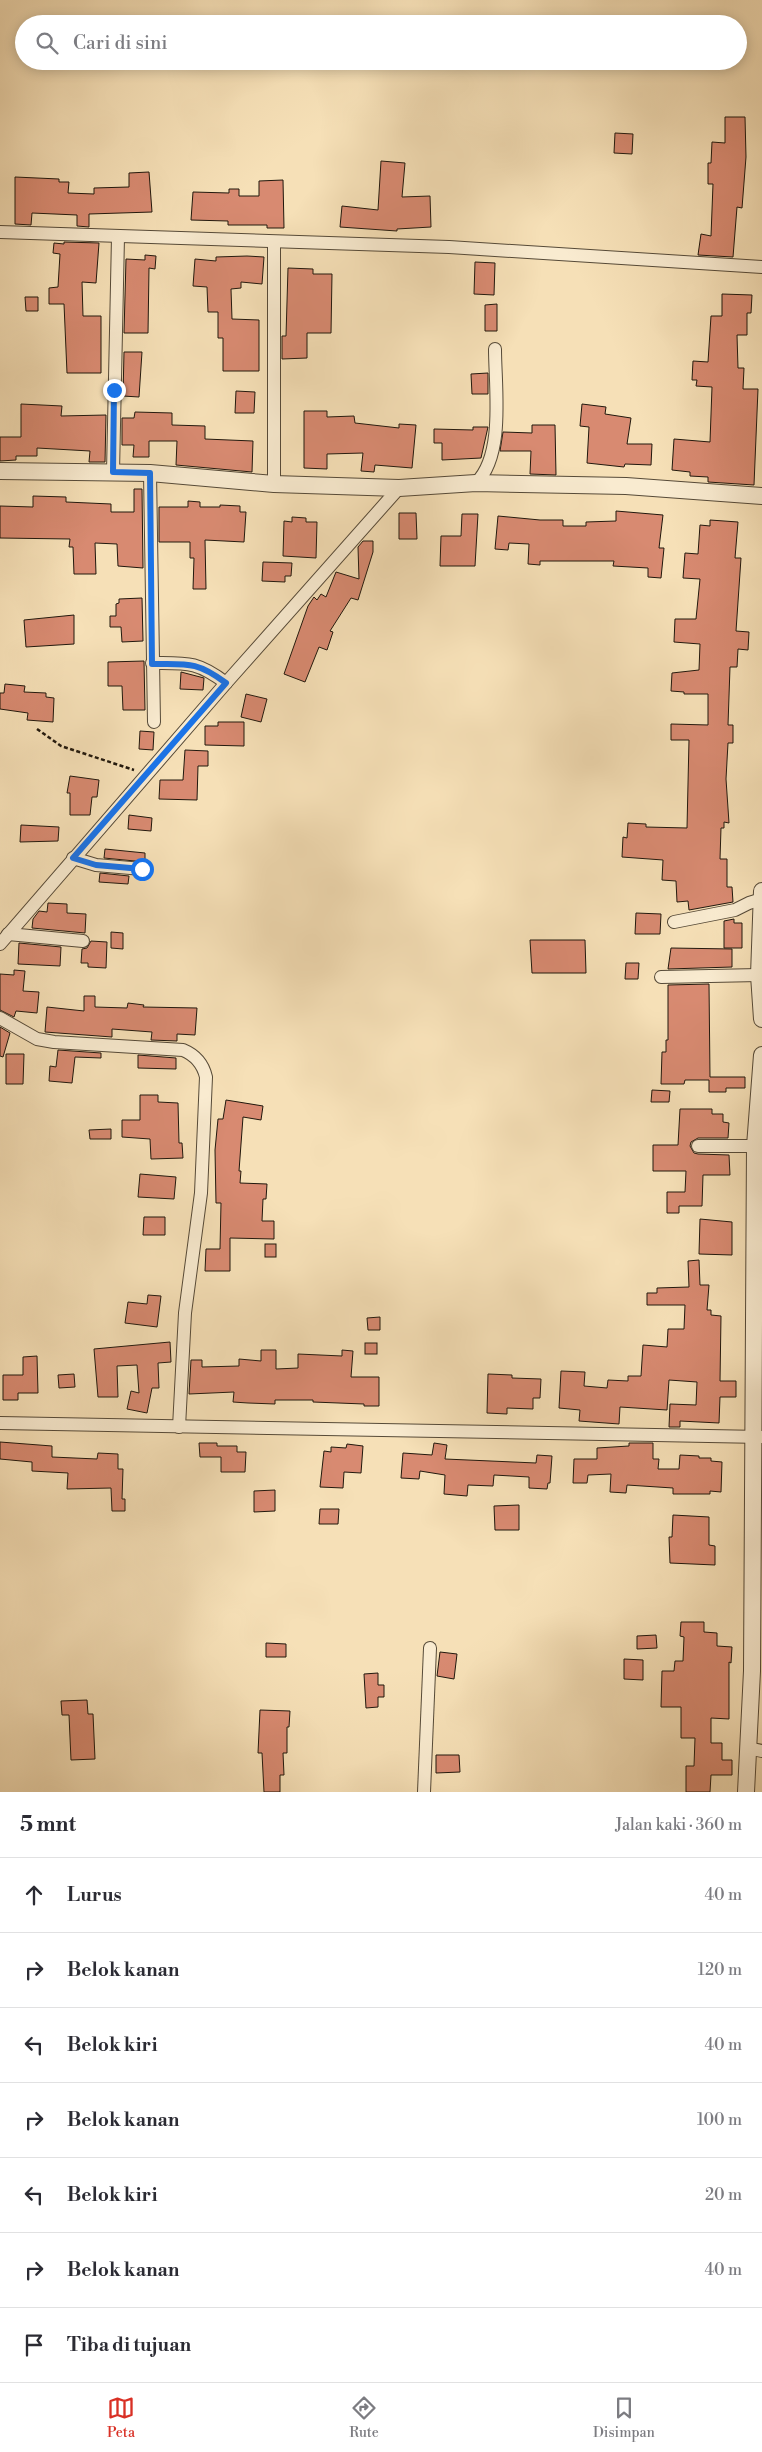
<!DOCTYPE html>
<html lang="id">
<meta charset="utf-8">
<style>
body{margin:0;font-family:"Libre Bodoni",serif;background:#f7f7f7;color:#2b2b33}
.stop{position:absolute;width:15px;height:15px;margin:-11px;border:4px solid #1a73e8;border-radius:50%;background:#fff}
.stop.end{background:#1a73e8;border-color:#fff;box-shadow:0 1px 5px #0008}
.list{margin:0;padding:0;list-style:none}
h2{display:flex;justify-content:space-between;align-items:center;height:65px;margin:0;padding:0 20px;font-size:21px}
h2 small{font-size:16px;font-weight:400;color:#7c7c81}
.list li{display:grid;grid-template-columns:32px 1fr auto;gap:15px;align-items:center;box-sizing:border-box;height:75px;padding:0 20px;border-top:1px solid #e1e1e2}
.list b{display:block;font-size:19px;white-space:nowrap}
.list em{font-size:16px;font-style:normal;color:#7c7c81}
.icon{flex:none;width:28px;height:28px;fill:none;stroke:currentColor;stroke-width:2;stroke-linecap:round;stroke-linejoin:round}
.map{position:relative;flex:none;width:762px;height:1792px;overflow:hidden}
.search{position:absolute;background:#fff;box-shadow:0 2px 12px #0003;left:15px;right:15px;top:15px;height:55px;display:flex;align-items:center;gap:12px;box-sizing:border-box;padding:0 18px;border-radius:28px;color:#7c7c81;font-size:19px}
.sheet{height:590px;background:#fff}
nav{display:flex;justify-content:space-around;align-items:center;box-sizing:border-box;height:70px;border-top:1px solid #e1e1e2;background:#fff;font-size:14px;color:#7c7c81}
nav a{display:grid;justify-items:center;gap:2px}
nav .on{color:#d93025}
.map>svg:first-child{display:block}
</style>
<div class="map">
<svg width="762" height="1792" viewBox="0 0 762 1792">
<rect width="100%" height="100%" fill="#f6e0b7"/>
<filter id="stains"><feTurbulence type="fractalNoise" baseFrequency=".004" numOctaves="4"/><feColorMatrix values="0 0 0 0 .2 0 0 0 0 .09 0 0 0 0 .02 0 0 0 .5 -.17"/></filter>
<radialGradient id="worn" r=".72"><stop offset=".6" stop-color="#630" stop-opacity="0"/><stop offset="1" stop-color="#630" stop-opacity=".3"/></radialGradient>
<!-- building -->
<g fill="#d88a71" stroke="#21180d">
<polygon points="725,117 745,117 746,157 742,208 737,207 733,257 698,255 701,234 711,236 713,184 708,184 708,163 711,163 712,142 725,143"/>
<polygon points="615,133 633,134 632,154 614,153"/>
<polygon points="381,161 405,163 402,197 430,196 431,227 397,229 397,231 340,227 342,206 378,210"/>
<polygon points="149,172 152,212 89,214 89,227 77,226 77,215 32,213 31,225 15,224 15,177 59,179 59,182 69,182 68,193 94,194 94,188 129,187 129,173"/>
<polygon points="283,180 284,228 267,228 267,225 228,225 228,221 191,220 193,192 229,193 229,189 239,189 239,196 259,196 259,181"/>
<polygon points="64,242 99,243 96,283 82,282 83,316 101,316 101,373 67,373 64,304 49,304 49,288 58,287 60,254 53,253 54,243 64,244"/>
<polygon points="145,255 156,256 155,269 149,268 148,333 124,333 126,259 145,260"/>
<polygon points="247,256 264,257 262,284 241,282 241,288 231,289 232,319 259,320 259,371 223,371 223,338 218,338 218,312 208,312 207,287 193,286 195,259 216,261 216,257"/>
<polygon points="475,262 495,263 494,295 474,294"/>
<polygon points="288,268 313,269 313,274 332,274 331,333 307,333 307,358 282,359 282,336 286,336"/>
<polygon points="722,294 752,295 751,313 747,313 747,335 737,335 738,368 744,368 743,389 758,389 754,485 708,482 708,477 690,476 690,472 672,470 674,439 710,442 712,387 696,386 697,380 692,380 693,361 708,362 711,316 722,316"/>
<polygon points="25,297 38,297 38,311 26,311"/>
<polygon points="497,304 497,331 485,331 485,305"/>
<polygon points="124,352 142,352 139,397 123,396"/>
<polygon points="488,373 488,394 472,394 471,374"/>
<polygon points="236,391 255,392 254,413 235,413"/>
<polygon points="21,404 62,406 61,416 106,415 105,462 89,462 90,451 37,448 37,456 16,456 16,460 0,461 0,437 21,437"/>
<polygon points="582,404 606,407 605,414 631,418 627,444 652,444 651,465 625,464 624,467 587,463 589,427 580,426"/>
<polygon points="304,411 327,411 327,417 354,416 355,423 399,428 399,424 416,425 412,468 375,465 374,472 361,471 363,453 327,454 327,469 304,468"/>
<polygon points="135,412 172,413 172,425 205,426 205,439 253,441 252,472 176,465 177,441 149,441 149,457 133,457 134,445 122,445 122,418 134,418"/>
<polygon points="532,425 555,425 556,475 530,474 531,451 500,451 503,432 532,433"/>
<polygon points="473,427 488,427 481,458 442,460 442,443 434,443 434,429 473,430"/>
<polygon points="134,489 142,489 143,568 118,566 117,544 95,543 96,574 74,574 73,547 69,547 70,539 0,538 0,506 33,507 33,496 66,497 66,502 111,504 111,512 134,512"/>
<polygon points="188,501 200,502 200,507 220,507 220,505 240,506 240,512 246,512 244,542 205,540 206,589 193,589 194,558 190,558 190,542 159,542 159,507 188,507"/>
<polygon points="616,511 663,515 659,548 664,548 661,578 648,577 648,568 613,566 614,561 540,561 540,565 528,564 529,544 509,543 508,550 495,549 498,516 540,520 563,520 563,526 586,526 586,522 616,521"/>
<polygon points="399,513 416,513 417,539 399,539"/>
<polygon points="462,514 478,514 475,566 440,566 441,536 461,536"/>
<polygon points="292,517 306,518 306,522 317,522 316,558 283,556 284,521 292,522"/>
<polygon points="710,520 738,522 735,558 741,558 736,631 749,632 748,650 738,649 737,667 730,667 728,725 733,725 733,743 728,743 726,779 729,823 724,822 724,828 721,828 720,859 727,859 727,887 732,887 733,902 689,910 688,901 677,902 676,881 662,880 663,860 622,857 623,837 627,838 628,823 646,824 646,827 687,828 689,740 671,740 671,724 708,725 708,694 684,694 684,692 671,691 672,673 699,670 700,644 674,642 675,619 696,619 700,579 683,578 685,553 698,554 700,525 710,526"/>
<polygon points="363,541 373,541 373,552 358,600 351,598 330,631 333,632 327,650 319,647 305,682 284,674 308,606 314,597 317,600 321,594 326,597 336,572 359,579 358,547"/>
<polygon points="263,562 292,563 291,576 285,576 285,582 262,581"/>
<polygon points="142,598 143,641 122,642 121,627 110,627 110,616 116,616 116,604 119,603 119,599"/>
<polygon points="74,615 74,644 26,647 24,620"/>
<polygon points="144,661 145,710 123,710 122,686 108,686 108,662"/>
<polygon points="181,672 204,678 203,690 180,689"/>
<polygon points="5,684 25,686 24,692 46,693 46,697 54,698 53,722 27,720 28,713 0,709 0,693 4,693"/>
<polygon points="246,694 267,699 261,722 241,717"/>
<polygon points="218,722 244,722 244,746 205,745 205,726 218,726"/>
<polygon points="140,731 154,732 153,750 139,749"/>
<polygon points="185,750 208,751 208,766 198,766 197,800 159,799 160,780 183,780"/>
<polygon points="70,776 99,780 97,797 92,797 90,815 70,815 70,793 67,793"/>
<polygon points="129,815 152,818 151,831 128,829"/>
<polygon points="21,825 59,827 58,841 20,842"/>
<polygon points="105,849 145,853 145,862 104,858"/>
<polygon points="100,873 129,876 128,884 99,882"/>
<polygon points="48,903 67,904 67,913 86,914 85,933 32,928 33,919 39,911 47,912"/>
<polygon points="636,913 661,914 660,934 635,934"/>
<polygon points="734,919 734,923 742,923 742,948 724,948 724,921"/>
<polygon points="111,932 123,933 123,949 111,948"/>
<polygon points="530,940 585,940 586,973 532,973"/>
<polygon points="91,941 107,942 106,968 88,967 88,963 81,963 82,949 87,948"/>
<polygon points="19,943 61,947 60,966 18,964"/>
<polygon points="671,948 732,949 732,967 668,969"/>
<polygon points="626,963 639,963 638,979 625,979"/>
<polygon points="14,970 25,971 23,991 39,992 37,1013 16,1011 14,1017 0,1010 0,974 14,975"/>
<polygon points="709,984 710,1077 745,1077 745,1088 726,1088 726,1092 709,1092 709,1080 685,1080 684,1084 661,1084 662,1052 666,1052 666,1040 668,1040 668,985"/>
<polygon points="84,996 95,996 95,1007 127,1008 128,1003 144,1005 143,1007 197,1008 195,1035 177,1034 177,1041 151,1040 152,1032 112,1029 112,1037 45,1032 47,1007 84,1011"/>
<polygon points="0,1027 10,1033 3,1057 0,1056"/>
<polygon points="58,1050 101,1053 101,1058 75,1057 72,1083 49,1081 50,1066 56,1067"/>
<polygon points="6,1054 24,1054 23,1084 6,1084"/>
<polygon points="138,1055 176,1058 176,1069 138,1068"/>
<polygon points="652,1090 670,1091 669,1102 651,1102"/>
<polygon points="140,1095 158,1095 158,1102 178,1103 179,1143 182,1143 183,1158 151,1159 150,1139 122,1137 122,1120 140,1120"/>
<polygon points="226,1100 263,1106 261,1120 243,1117 239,1171 241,1171 240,1183 267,1184 266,1199 263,1199 262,1221 274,1221 274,1239 230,1238 230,1271 205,1271 206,1249 220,1249 221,1203 216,1203 215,1150 218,1119 223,1119"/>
<polygon points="680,1109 712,1109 712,1114 723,1114 723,1122 729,1123 728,1138 698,1138 691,1142 690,1146 694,1153 698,1154 729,1155 730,1175 703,1175 702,1206 679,1206 679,1213 667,1213 667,1192 685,1192 686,1171 653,1171 653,1145 678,1145"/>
<polygon points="111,1129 111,1139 90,1139 89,1130"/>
<polygon points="140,1174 176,1177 174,1199 138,1197"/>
<polygon points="144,1217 165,1217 165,1235 143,1235"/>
<polygon points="700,1219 732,1222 732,1255 699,1254"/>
<rect x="265" y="1244" width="11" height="13"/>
<polygon points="699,1260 700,1285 709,1285 707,1310 711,1310 711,1315 721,1316 720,1381 736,1381 736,1397 720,1397 719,1423 680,1421 680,1427 669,1427 670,1404 696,1405 697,1382 669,1380 667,1410 620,1407 619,1424 579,1421 580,1410 559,1408 561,1371 585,1372 584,1386 607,1388 608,1380 628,1381 628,1376 641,1376 643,1345 667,1347 668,1329 684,1329 685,1305 647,1305 647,1293 657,1293 657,1288 689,1287 688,1261"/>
<polygon points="148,1295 161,1296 157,1327 125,1323 128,1302 147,1304"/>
<polygon points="380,1317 380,1330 368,1330 367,1318"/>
<polygon points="170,1342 171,1362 158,1363 159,1388 152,1388 147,1413 127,1409 131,1391 139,1393 137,1365 117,1366 118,1397 98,1397 94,1349"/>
<rect x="365" y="1343" width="12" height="11"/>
<polygon points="261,1350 276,1350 276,1369 298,1368 298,1354 342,1356 342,1350 353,1351 351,1377 379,1377 379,1406 364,1406 364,1404 313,1402 313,1400 275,1400 275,1404 248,1403 233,1402 234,1392 189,1394 191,1360 202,1360 202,1367 239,1366 239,1359 261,1361"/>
<polygon points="37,1356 38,1393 18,1393 18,1400 3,1400 3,1375 23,1375 23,1357"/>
<polygon points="74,1374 75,1387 59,1388 58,1375"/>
<polygon points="488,1374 512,1375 512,1378 541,1379 540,1398 533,1398 533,1409 507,1408 507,1414 487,1413"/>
<polygon points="0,1442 52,1446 52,1457 97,1459 98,1453 118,1454 118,1469 123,1469 122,1499 125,1499 125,1511 112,1511 111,1488 67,1489 68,1473 32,1471 32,1462 0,1459"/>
<polygon points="199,1443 217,1443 217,1446 237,1446 237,1452 246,1452 245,1472 221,1472 221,1457 200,1457"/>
<polygon points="434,1443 447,1445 445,1459 536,1463 537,1455 552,1456 550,1483 548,1483 547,1489 529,1488 529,1477 494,1475 493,1486 468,1485 467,1496 444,1494 445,1475 420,1471 419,1479 401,1478 403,1453 432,1455"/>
<polygon points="629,1443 653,1443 653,1459 659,1459 658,1469 679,1469 680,1455 699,1456 699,1458 711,1458 711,1461 722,1462 721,1492 710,1491 710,1494 673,1494 673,1488 627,1485 626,1493 610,1492 611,1474 588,1475 587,1483 573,1483 574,1459 597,1459 597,1448 629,1446"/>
<polygon points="347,1444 363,1446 361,1473 344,1472 343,1488 320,1487 324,1451 331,1452 331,1447 346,1448"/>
<polygon points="275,1490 275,1511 254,1512 254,1491"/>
<polygon points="519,1505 519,1530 495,1530 494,1506"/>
<polygon points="320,1509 339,1509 338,1524 319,1524"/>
<polygon points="673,1515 709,1517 709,1545 715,1546 715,1565 670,1563 669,1537 672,1537"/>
<polygon points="681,1622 704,1622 704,1632 717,1633 717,1646 732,1647 731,1663 729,1662 729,1719 711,1718 711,1743 722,1743 722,1760 732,1760 732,1775 711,1775 710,1792 686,1792 686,1766 694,1766 695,1738 681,1738 681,1707 661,1707 662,1671 674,1671 675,1661 683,1661 684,1637 680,1636"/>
<polygon points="656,1635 657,1648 637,1649 637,1636"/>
<polygon points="266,1643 286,1644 286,1657 266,1657"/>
<polygon points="440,1652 457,1654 454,1679 437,1676"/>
<polygon points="624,1659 643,1660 643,1680 624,1679"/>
<polygon points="378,1673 378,1685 384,1685 384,1697 378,1697 378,1707 366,1708 364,1674"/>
<polygon points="87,1700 88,1714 93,1714 95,1759 71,1760 69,1715 62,1715 61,1701"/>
<polygon points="260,1710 290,1711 289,1727 287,1727 287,1753 283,1753 284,1775 280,1775 280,1792 264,1792 262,1753 258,1753"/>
<polygon points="436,1755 459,1755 460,1772 436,1773"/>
</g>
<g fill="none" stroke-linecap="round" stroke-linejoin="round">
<defs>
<g id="minor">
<polyline points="0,232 449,247 762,267"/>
<polyline points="274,242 274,484"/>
<polyline points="113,472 118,237"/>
<polyline points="150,473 154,722"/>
<path d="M476 483C505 455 495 387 495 349"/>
<path d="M152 663C187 663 197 661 226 683"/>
<polyline points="73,858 96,865 142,869"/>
<polyline points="674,922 735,910 749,903 762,899"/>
<polyline points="8,934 83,941"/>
<polyline points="0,944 226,683 399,488"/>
<polyline points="661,977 759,975"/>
<path d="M0 1018 37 1039 54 1042 183 1050C195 1055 203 1064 206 1077L201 1193 185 1313 179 1427"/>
<polyline points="698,1146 755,1146"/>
<polyline points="0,1423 762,1437"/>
<polyline points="747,1748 762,1751"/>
<polyline points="424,1792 430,1648"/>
</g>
<g id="tertiary">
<polyline points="0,471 150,473 274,484 399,488 476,483 626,486 762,496"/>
<polyline points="762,891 759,975 762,1019"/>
<polyline points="746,1792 752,1671 755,1146 762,1055"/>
</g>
</defs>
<!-- minor casing -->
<use href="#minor" stroke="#564a38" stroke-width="14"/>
<!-- tertiary casing -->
<use href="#tertiary" stroke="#564a38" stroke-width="18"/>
<!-- path -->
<polyline stroke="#21180d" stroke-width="2.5" stroke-dasharray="4 2.5" stroke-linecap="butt" points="37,729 61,746 134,770"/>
<!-- minor -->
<use href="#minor" stroke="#f9ebd0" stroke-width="12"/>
<!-- tertiary -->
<use href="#tertiary" stroke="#f9ebd0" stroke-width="16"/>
</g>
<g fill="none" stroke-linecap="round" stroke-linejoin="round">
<!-- route -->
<path stroke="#1a73e8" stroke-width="6" d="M114 390 113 472 150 473 152 664C187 664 197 661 226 683L73 858 96 865 142 869"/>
</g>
<rect width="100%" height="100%" filter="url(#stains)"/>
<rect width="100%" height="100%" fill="url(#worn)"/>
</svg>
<div class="stop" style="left:142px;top:869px"></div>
<div class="stop end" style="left:114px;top:390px"></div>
<div class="search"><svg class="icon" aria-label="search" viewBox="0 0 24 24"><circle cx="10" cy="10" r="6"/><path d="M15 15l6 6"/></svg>Cari di sini</div>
</div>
<section class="sheet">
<h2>5 mnt<small>Jalan kaki · 360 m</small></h2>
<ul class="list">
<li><svg class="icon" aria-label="ahead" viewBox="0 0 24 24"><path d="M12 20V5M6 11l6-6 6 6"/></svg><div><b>Lurus</b></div><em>40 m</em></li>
<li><svg class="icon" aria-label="right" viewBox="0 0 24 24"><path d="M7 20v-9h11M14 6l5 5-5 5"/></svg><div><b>Belok kanan</b></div><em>120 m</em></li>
<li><svg class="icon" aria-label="left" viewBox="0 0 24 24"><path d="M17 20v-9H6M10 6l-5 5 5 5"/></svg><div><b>Belok kiri</b></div><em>40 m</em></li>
<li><svg class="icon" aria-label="right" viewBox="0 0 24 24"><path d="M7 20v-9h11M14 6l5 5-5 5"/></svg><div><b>Belok kanan</b></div><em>100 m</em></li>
<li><svg class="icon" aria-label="left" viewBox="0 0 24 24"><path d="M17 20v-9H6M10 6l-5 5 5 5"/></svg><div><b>Belok kiri</b></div><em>20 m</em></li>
<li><svg class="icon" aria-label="right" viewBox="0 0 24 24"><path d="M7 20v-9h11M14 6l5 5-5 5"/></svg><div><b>Belok kanan</b></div><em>40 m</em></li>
<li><svg class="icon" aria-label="arrive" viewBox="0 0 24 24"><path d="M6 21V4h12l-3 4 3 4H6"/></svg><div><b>Tiba di tujuan</b></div></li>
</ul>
</section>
<nav>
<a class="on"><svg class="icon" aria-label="map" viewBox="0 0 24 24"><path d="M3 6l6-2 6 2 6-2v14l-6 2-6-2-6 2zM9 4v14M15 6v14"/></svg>Peta</a>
<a><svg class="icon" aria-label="directions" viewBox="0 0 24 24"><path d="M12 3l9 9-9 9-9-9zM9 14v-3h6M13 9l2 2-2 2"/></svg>Rute</a>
<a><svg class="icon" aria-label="saved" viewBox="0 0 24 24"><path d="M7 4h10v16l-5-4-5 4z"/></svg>Disimpan</a>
</nav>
